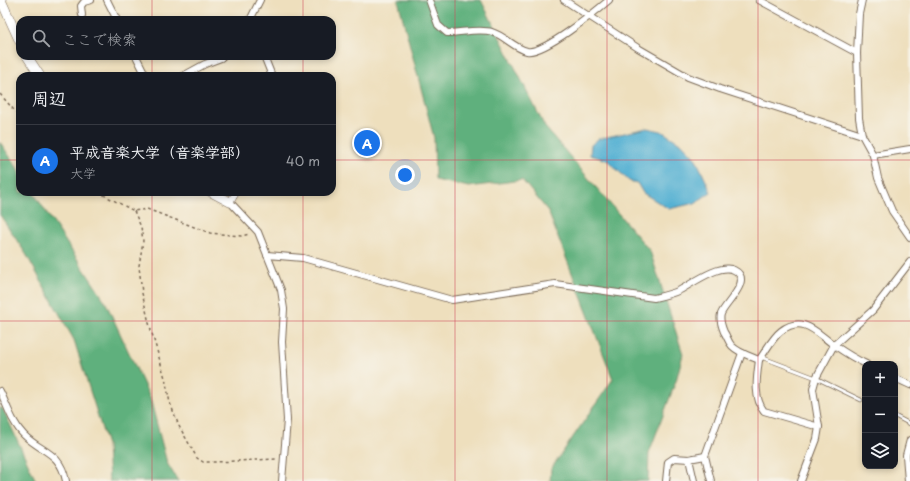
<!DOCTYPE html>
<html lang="ja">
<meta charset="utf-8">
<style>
body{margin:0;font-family:"Playpen Sans","Klee One",sans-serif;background:#20242c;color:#f1f3f6}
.controls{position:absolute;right:12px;bottom:12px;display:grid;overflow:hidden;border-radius:8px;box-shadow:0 2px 6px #0003}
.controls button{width:36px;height:36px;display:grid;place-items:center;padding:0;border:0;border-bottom:1px solid #363941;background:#171b24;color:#f1f3f6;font:20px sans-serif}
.you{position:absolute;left:405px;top:175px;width:14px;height:14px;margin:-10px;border:3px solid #fff;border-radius:50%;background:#1a73e8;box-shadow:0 0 0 6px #1a73e833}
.badge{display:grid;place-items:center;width:26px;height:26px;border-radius:50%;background:#1a73e8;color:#fff;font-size:13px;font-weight:700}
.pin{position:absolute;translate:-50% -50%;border:2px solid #fff;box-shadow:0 1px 4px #0006}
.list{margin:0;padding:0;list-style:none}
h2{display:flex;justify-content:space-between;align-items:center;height:52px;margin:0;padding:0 16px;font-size:17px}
h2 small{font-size:13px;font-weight:400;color:#9ea1a6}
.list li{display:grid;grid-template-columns:26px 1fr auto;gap:12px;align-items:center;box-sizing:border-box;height:72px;padding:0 16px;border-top:1px solid #363941}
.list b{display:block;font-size:15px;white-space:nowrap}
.list p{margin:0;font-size:13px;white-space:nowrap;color:#9ea1a6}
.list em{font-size:13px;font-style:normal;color:#9ea1a6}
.icon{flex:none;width:22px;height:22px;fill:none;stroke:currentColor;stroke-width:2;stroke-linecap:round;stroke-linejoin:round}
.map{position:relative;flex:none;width:910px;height:481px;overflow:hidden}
.search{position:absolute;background:#171b24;box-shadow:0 2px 6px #0003;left:16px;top:16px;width:320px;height:44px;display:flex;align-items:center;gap:10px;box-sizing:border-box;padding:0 14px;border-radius:12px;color:#9ea1a6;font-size:15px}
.panel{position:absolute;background:#171b24;box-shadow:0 2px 6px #0003;left:16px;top:72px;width:320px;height:124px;border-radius:12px}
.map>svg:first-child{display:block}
</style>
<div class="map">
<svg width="910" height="481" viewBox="0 0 910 481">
<rect width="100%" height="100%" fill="#f7f3e8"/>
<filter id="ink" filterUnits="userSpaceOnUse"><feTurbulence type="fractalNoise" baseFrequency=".025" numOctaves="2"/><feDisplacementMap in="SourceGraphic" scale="8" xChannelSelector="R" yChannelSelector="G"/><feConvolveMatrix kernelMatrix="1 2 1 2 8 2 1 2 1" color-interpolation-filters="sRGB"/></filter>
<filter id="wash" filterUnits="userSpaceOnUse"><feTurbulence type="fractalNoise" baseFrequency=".012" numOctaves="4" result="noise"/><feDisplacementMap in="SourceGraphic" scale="16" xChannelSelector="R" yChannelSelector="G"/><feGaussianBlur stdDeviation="0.9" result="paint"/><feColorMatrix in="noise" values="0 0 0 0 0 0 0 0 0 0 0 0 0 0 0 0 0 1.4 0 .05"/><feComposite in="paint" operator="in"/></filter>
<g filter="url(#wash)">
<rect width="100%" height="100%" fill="#eedfbd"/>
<!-- forest -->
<g fill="#5eb07d" stroke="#4c6d4e">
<polygon points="398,0 481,0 545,127 650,251 683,354 676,381 649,453 648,481 550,481 551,469 613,379 548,211 522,180 469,187 435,180 434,138"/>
<polygon points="0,142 20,172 20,192 33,192 105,301 150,398 167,463 178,481 109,481 107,445 74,340 26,254 0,215"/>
<polygon points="0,407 3,409 36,481 0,481"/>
</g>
<!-- water -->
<polygon fill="#54b1d3" stroke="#486e78" points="647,128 661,131 682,144 696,159 711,192 695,203 669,209 643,193 637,183 629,181 607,160 590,155 591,145 598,139"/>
</g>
<g filter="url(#ink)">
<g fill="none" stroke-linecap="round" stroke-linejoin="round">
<defs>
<g id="lane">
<polyline points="761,357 816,378 861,400"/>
<polyline points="895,416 910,424"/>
</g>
<g id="street">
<polyline points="107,0 117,20"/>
<path d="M429 0 438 25 447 33C460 33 480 28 492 32 505 36 514 48 527 51 544 54 595 12 609 0"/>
<polyline points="564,0 638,48 688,77 720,89 862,135"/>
<polyline points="759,0 857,53"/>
<polyline points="862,0 859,14 857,53 859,118 862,135 873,155 878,178 892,211 910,237"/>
<polyline points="82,15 81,6 84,2 91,0"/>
<polyline points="250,20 260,0"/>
<polyline points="136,56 146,76"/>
<polyline points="264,56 272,76"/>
<polyline points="183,76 205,64 221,58 223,56"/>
<polyline points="873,155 910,149"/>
<polyline points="236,192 230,202 258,232 281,290 284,309 282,342 287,420 282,481"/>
<path d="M267 255 303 258 452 300 555 284 654 298C663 296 672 294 680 290 693 283 720 263 734 270 754 280 725 303 721 314 719 320 722 327 724 332 727 336 728 342 732 346 739 353 750 356 759 360 766 351 772 338 781 331 803 314 817 333 834 345 844 352 855 359 866 364"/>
<path d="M759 360C757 376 753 397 764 411L819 427"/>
<polyline points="895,378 910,385"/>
<path d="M0 391C7 405 12 423 24 435 42 453 60 451 66 481"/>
<polyline points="689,459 694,481"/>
<polyline points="666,481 668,462 674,458 689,459 705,456"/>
<polyline points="711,481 705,456 742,353"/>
<polyline points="801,481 817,439 819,427 813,389 816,378 834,345 873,310 910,262"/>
<polyline points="908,481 906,455 910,440"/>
</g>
<g id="secondary">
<polyline points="1,0 20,42"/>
<polyline points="27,56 40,76"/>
<polyline points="211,192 230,202"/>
</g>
</defs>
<!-- lane casing -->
<use href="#lane" stroke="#7a6956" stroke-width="4.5"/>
<!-- street casing -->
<use href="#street" stroke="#7a6956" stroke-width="8"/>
<!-- secondary casing -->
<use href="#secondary" stroke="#7a6956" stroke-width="10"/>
<!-- path -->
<g stroke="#7a6956" stroke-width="1.5" stroke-dasharray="3 3" stroke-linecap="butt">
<polyline points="0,94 13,109 20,115"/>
<polyline points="98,192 134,211 147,209 210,233 241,236 250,234"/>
<polyline points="134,211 141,227 143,241 139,266 142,293 149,323 165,378 170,403 179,426 197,458 203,462 215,462 276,459"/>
</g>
<!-- lane -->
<use href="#lane" stroke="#fff" stroke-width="3"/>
<!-- street -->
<use href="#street" stroke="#fff" stroke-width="6"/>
<!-- secondary -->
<use href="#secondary" stroke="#fff" stroke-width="9"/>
</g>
</g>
<!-- grid -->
<path fill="none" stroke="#d1495b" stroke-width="1" stroke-opacity="0.55" d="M152 0V20M303 0V20M455 0V481M607 0V481M758 0V481M152 56V76M303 56V76M0 160H20M332 160H910M152 192V481M303 192V481M0 321H910"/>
</svg>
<div class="controls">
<button>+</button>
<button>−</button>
<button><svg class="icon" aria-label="layers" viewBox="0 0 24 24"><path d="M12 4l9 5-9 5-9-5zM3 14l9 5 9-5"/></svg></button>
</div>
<div class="you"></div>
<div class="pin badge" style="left:367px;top:143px">A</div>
<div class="search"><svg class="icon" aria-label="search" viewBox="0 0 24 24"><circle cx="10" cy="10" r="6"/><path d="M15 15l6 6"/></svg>ここで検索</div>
<section class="panel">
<h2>周辺<small></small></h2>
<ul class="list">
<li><span class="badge">A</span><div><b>平成音楽大学（音楽学部）</b><p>大学</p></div><em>40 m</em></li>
</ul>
</section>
</div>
